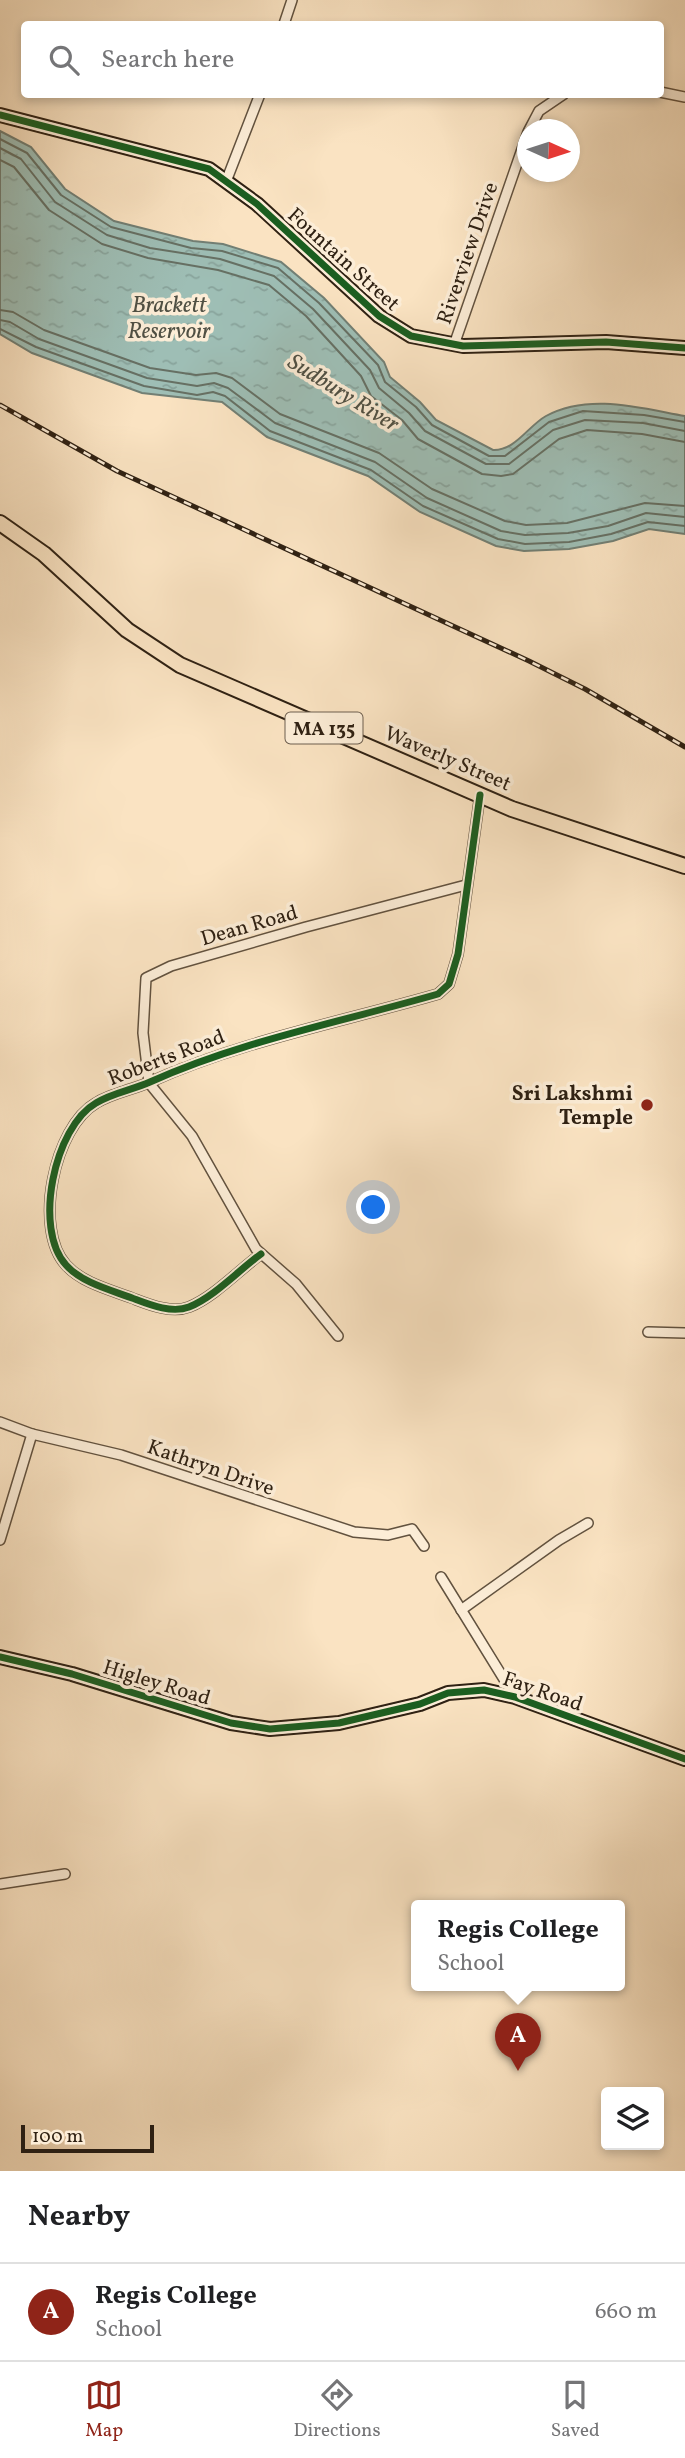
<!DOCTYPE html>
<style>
body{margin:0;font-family:Vollkorn,serif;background:#f2f2f2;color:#202124}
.controls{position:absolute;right:21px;bottom:21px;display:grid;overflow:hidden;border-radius:7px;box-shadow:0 4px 10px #0003}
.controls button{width:63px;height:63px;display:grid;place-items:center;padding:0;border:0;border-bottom:2px solid #e0e0e0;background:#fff;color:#202124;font:35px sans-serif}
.compass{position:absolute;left:517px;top:119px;width:63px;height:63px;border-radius:50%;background:#fff;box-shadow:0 4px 10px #0003;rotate:93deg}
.scale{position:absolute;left:21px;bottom:18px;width:133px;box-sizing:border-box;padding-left:7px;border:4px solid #2f2113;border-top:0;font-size:19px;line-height:24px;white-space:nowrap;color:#2f2113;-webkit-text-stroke:5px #fcedd7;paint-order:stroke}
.you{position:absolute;left:374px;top:1208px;width:24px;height:24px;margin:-18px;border:5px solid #fff;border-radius:50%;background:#1a73e8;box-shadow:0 0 0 10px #1a73e833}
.badge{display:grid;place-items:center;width:46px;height:46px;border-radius:50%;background:#8f2418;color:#fff;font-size:23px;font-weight:700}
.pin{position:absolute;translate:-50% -58px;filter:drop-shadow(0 2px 4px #0008)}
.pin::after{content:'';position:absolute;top:37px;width:24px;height:21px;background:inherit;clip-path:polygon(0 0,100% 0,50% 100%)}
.popup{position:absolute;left:411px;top:1900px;width:214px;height:91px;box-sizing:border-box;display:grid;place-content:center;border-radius:7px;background:#fff;filter:drop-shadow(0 2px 5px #0005);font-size:23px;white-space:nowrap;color:#757577}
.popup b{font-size:26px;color:#202124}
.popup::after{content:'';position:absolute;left:50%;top:100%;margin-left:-14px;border:14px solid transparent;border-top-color:#fff}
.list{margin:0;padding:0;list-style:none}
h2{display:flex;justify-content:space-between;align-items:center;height:91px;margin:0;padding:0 28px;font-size:30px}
h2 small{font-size:23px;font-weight:400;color:#757577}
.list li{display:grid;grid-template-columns:46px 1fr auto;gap:21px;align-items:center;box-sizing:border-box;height:98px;padding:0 28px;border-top:2px solid #e0e0e0}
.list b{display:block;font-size:26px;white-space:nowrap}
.list p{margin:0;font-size:23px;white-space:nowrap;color:#757577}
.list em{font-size:23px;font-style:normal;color:#757577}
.icon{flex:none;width:38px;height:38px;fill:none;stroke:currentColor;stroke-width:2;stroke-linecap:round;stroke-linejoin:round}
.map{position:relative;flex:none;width:685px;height:2171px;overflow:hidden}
.search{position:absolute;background:#fff;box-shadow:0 4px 10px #0003;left:21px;right:21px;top:21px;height:77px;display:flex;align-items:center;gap:18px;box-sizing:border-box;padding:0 24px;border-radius:7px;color:#757577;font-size:26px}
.sheet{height:189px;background:#fff}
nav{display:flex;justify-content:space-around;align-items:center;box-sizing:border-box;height:98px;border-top:2px solid #e0e0e0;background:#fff;font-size:19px;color:#757577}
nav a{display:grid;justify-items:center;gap:4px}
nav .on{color:#8f2418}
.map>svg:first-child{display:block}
</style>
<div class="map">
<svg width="685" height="2171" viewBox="0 0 685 2171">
<defs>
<pattern id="water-ripples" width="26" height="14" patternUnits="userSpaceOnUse" patternTransform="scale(1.75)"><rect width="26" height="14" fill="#9ebeb5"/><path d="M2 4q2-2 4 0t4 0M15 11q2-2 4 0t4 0" fill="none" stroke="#88a39b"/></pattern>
</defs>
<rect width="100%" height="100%" fill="#fae3c2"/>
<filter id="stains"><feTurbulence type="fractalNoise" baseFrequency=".00286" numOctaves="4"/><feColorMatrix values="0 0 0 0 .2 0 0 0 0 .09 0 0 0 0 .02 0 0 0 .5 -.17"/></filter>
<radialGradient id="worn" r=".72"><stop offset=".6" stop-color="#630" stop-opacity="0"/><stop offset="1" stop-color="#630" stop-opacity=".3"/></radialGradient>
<!-- water -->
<path fill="url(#water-ripples)" stroke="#727f74" stroke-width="2" d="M0 131 31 147 65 189 114 221 193 241 223 244 281 262 324 298 384 362 390 377 420 402 436 420 493 450C515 451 528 426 546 416 589 393 640 408 685 416V534L649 529 613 541 569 549 524 551 496 546 420 512 368 476 267 437 222 402 142 393 32 353 0 334Z"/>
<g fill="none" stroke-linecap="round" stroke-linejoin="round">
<!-- shore -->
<g stroke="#667064" stroke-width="2">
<polyline points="0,139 27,153 61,195 111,227 191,248 222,251 278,268 319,303 378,365 385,382 416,407 432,425 489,456 505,456 549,422 583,411 644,415 685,422"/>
<polyline points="0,148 21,159 55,202 107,235 150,248 220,259 274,276 313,309 370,370 379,388 409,413 425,431 486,464 509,464 553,430 585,420 643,423 685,431"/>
<polyline points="0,160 14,167 49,210 102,244 148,258 218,270 269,285 306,316 361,376 371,396 402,420 418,439 482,474 501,476 513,474 559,439 587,430 642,434 685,442"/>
<polyline points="0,310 13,312 44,330 150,368 196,375 216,373 232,378 280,414 379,453 432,489 505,521 526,525 567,523 645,503 685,506"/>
<polyline points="0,320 10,322 39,339 147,378 197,386 214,383 228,388 275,423 375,462 427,498 501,531 525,535 568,533 608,526 646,513 685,517"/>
<polyline points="0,329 36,347 144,386 197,395 213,392 225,396 270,431 371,470 423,506 498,539 525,544 569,542 611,534 648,522 685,526"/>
</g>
<defs>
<g id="street">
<polyline points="284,24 292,0"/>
<polyline points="660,92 685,97"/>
<polyline points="529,130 539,111 564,94"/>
<polyline points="227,179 260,94"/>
<polyline points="454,345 528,132"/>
<path d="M261 1254C239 1270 214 1297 189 1307 171 1314 148 1304 132 1298 111 1290 82 1283 66 1265 33 1229 54 1127 96 1103 112 1093 132 1090 150 1082 241 1041 341 1022 438 994L449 984 458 954 480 795"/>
<polyline points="648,1332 685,1333"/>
<polyline points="338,1336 296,1284 256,1249 192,1136 149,1083 143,1033 146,978 171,966 306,927 466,885"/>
<polyline points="0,1422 32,1434 121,1455 354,1532 388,1535 412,1529 424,1546"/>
<polyline points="0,1540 32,1434"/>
<polyline points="441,1577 515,1697"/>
<polyline points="461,1610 559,1540 588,1523"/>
<polyline points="0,1884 65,1874"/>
</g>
<g id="secondary">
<polyline points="0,115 209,169 257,204 379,316 411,336 463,346 606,342 685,348"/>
<polyline points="0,1657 72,1674 231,1723 270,1729 339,1723 420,1704 448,1693 484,1690 515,1697 685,1759"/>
</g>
<polyline id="primary" points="0,523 44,554 127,630 180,665 512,809 685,866"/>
</defs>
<!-- street casing -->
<use href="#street" stroke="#62523f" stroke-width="12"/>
<!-- secondary casing -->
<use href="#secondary" stroke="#2f2113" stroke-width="16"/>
<!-- primary casing -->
<use href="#primary" stroke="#2f2113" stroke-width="18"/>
<!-- street -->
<use href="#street" stroke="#fcedd7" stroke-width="9"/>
<!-- secondary -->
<use href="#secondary" stroke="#fcedd7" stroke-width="12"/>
<!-- primary -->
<use href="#primary" stroke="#fae3c2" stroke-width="14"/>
<defs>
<polyline id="rail" points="0,405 117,471 529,661 585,689 685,747"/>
</defs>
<!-- rail casing -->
<use href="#rail" stroke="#2f2113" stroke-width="5"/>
<!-- rail -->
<use href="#rail" stroke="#fcedd7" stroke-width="2.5" stroke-dasharray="8" stroke-linecap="butt"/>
<defs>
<g id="cycleway">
<polyline points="0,115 209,169 257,204 379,316 411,336 463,346 606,342 685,348"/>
<path d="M261 1254C239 1270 214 1297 189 1307 171 1314 148 1304 132 1298 111 1290 82 1283 66 1265 33 1229 54 1127 96 1103 112 1093 132 1090 150 1082 241 1041 341 1022 438 994L449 984 458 954 480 795"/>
<polyline points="0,1657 72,1674 231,1723 270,1729 339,1723 420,1704 448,1693 484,1690 515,1697 685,1759"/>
</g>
</defs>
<!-- cycleway casing -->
<use href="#cycleway" stroke="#fcedd7" stroke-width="11"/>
<!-- cycleway -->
<use href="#cycleway" stroke="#1b5e20" stroke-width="7"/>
</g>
<!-- markers -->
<circle fill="#8f2418" stroke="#fcedd7" stroke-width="2.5" cx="647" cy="1105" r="7"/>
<g text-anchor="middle" stroke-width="7" stroke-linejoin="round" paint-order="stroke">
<!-- shield labels -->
<rect fill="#fcedd7" stroke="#6c5e4e" stroke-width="2" x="285.5" y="712.5" width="77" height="31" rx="5"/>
<g font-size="19" font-weight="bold" fill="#2f2113">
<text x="324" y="735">MA 135</text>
</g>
<!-- street labels -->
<g font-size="21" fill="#2f2113" stroke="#fcedd7">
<text transform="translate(467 253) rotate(-71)" y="7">Riverview Drive</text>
<text transform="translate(344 259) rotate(42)" y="7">Fountain Street</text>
<text transform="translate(448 758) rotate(23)" y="7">Waverly Street</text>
<text transform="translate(249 925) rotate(-16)" y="7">Dean Road</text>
<text transform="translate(166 1057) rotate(-21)" y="7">Roberts Road</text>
<text transform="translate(211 1467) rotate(19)" y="7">Kathryn Drive</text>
<text transform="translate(157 1682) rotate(17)" y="7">Higley Road</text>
<text transform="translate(543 1691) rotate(19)" y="7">Fay Road</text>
</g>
<!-- poi labels -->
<g font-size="21" font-weight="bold" fill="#2f2113" stroke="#fcedd7" text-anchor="end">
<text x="633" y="1100">Sri Lakshmi<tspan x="633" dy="24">Temple</tspan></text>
</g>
<!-- water labels -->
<g font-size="23" font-style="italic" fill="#505044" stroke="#fcedd7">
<text x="169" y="312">Brackett<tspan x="169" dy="26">Reservoir</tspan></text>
<text transform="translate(344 392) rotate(32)" y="8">Sudbury River</text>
</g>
</g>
<rect width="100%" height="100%" filter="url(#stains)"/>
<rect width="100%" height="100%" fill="url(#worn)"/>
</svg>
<div class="controls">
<button><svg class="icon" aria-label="layers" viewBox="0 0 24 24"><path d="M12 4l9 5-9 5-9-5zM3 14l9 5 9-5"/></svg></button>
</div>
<svg class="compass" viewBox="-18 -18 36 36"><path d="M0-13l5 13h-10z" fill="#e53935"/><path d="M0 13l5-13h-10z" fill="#757577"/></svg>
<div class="scale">100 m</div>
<div class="you"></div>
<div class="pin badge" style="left:518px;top:2071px">A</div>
<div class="popup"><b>Regis College</b>School</div>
<div class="search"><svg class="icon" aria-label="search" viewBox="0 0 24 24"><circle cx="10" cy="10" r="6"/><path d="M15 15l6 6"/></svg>Search here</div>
</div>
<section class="sheet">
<h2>Nearby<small></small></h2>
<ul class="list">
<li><span class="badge">A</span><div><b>Regis College</b><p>School</p></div><em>660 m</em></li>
</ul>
</section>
<nav>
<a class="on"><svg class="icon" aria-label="map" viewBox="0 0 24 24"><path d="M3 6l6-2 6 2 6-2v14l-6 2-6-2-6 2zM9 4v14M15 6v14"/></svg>Map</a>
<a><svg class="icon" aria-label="directions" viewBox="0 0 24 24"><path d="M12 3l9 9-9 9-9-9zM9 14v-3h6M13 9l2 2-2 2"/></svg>Directions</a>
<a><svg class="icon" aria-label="saved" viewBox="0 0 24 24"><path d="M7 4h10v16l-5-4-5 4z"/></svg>Saved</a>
</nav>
